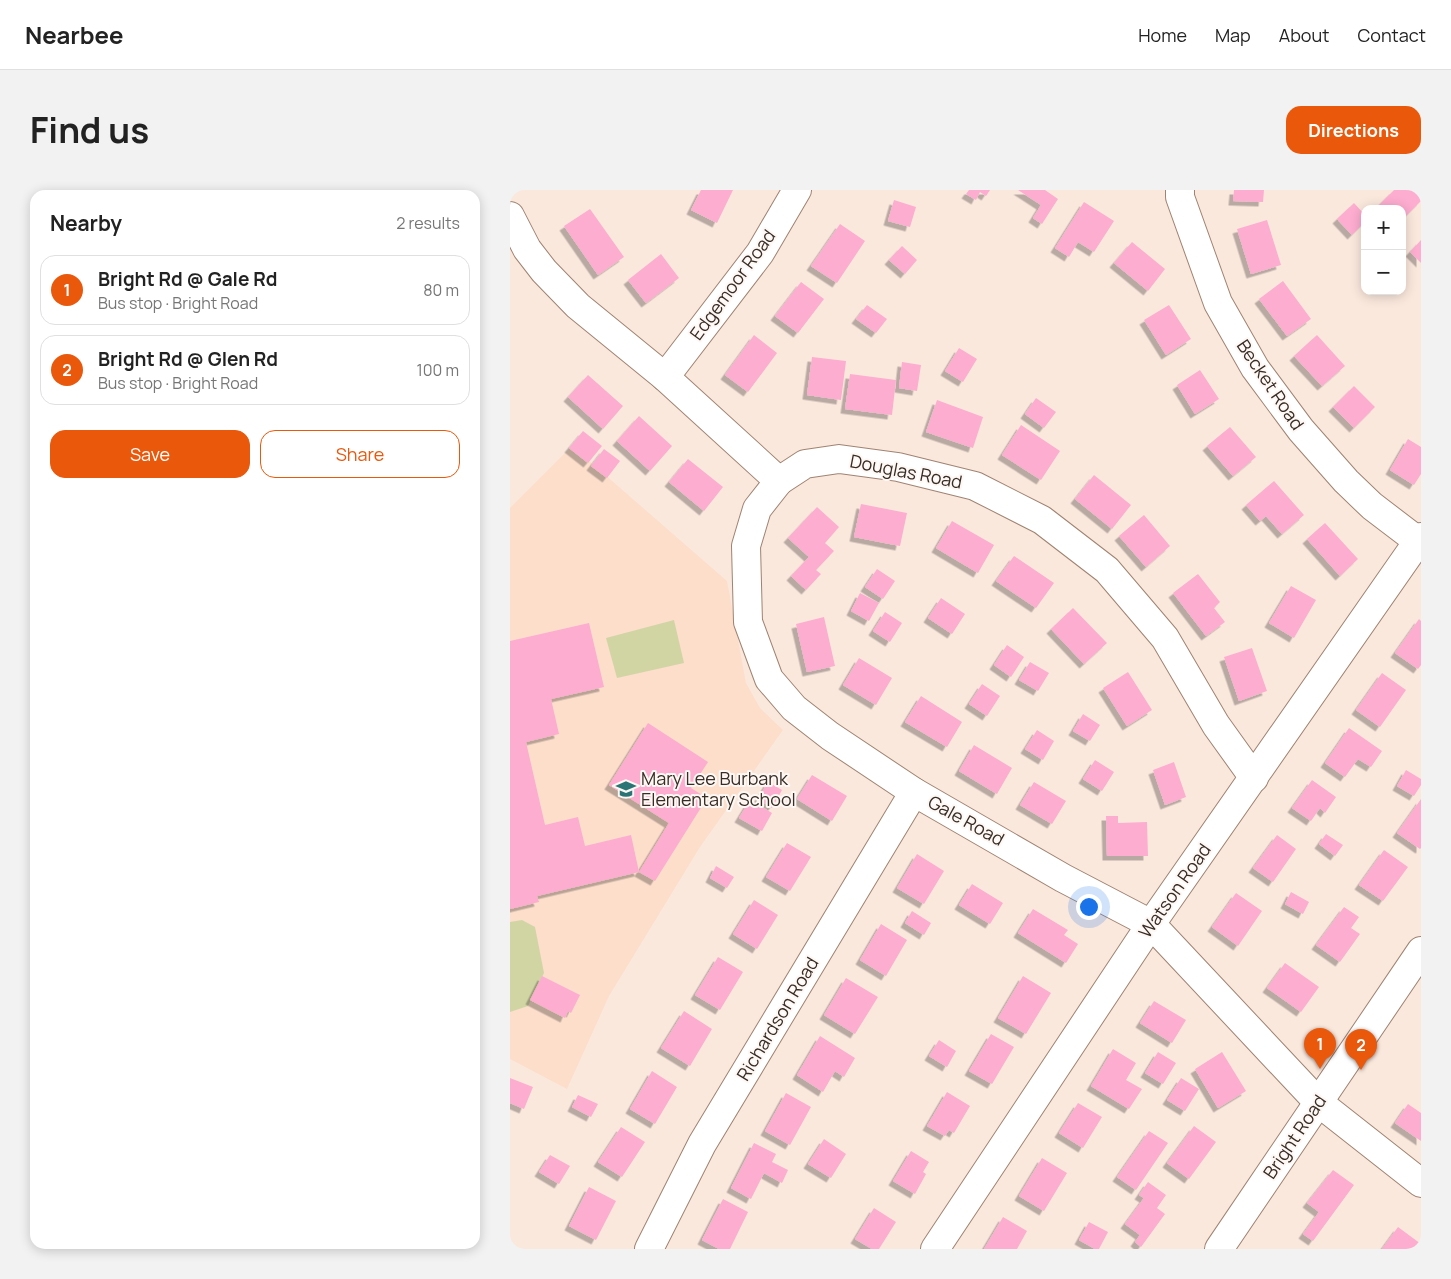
<!DOCTYPE html>
<meta charset="utf-8">
<style>
body{margin:0;font-family:Manrope,sans-serif;background:#f2f2f2;color:#222}
.controls{position:absolute;right:15px;top:15px;display:grid;overflow:hidden;border-radius:10px;box-shadow:0 2px 12px #0003}
.controls button{width:45px;height:45px;display:grid;place-items:center;padding:0;border:0;border-bottom:1px solid #e0e0e0;background:#fff;color:#222;font:25px sans-serif}
.you{position:absolute;left:578px;top:716px;width:18px;height:18px;margin:-12px;border:4px solid #fff;border-radius:50%;background:#1a73e8;box-shadow:0 0 0 8px #1a73e833}
.badge{display:grid;place-items:center;width:32px;height:32px;border-radius:50%;background:#ea580c;color:#fff;font-size:16px;font-weight:700}
.pin{position:absolute;translate:-50% -41px;filter:drop-shadow(0 1px 2px #0008)}
.pin::after{content:'';position:absolute;top:26px;width:18px;height:15px;background:inherit;clip-path:polygon(0 0,100% 0,50% 100%)}
.list{margin:0;padding:0;list-style:none}
h2{display:flex;justify-content:space-between;align-items:center;height:65px;margin:0;padding:0 20px;font-size:21px}
h2 small{font-size:16px;font-weight:400;color:#767676}
.list li{display:grid;grid-template-columns:32px 1fr auto;gap:15px;align-items:center;box-sizing:border-box;height:70px;margin:0 10px 10px;padding:0 10px;border:1px solid #e0e0e0;border-radius:15px}
.list b{display:block;font-size:19px;white-space:nowrap}
.list p{margin:0;font-size:16px;white-space:nowrap;color:#767676}
.list em{font-size:16px;font-style:normal;color:#767676}
.actions{display:flex;gap:10px;padding:15px 20px}
.actions a{flex:1;padding:11px 0;border:1px solid #ea580c;border-radius:15px;text-align:center;font-size:18px;color:#ea580c}
.actions .main{background:#ea580c;color:#fff}
.map{position:relative;flex:none;width:911px;height:1059px;overflow:hidden;border-radius:15px}
header{display:flex;align-items:center;gap:30px;box-sizing:border-box;height:70px;padding:0 25px;background:#fff;border-bottom:1px solid #e0e0e0}
header strong{font-size:24px}
nav{display:flex;gap:28px;margin-inline-start:auto;font-size:18px}
.intro{display:flex;align-items:center;justify-content:space-between;box-sizing:border-box;height:120px;padding:0 30px}
h1{margin:0;font-size:35px}
.button{padding:12px 22px;border-radius:15px;background:#ea580c;color:#fff;font-size:18px;font-weight:700}
main{display:flex;gap:30px;padding:0 30px}
aside{flex:1;background:#fff;border-radius:15px;box-shadow:0 2px 12px #0003}
.map>svg:first-child{display:block}
</style>
<header>
<strong>Nearbee</strong>
<nav><a>Home</a><a>Map</a><a>About</a><a>Contact</a></nav>
</header>
<div class="intro"><h1>Find us</h1><a class="button">Directions</a></div>
<main>
<aside>
<h2>Nearby<small>2 results</small></h2>
<ul class="list">
<li><span class="badge">1</span><div><b>Bright Rd @ Gale Rd</b><p>Bus stop · Bright Road</p></div><em>80 m</em></li>
<li><span class="badge">2</span><div><b>Bright Rd @ Glen Rd</b><p>Bus stop · Bright Road</p></div><em>100 m</em></li>
</ul>
<div class="actions"><a class="main">Save</a><a>Share</a></div>
</aside>
<div class="map">
<svg width="911" height="1059" viewBox="0 0 911 1059">
<defs>
<filter id="shadow"><feDropShadow dx="-4.5" dy="4.5" stdDeviation="0" flood-color="#0004"/></filter>
</defs>
<rect width="100%" height="100%" fill="#fbe8dd"/>
<!-- built -->
<polygon fill="#fcdecb" points="62,256 217,391 236,493 250,518 273,540 190,657 99,806 57,899 0,869 0,318"/>
<!-- green -->
<g fill="#d1d5a4">
<polygon points="164,430 174,473 107,488 96,448"/>
<polygon points="12,730 25,737 34,783 18,816 0,822 0,732"/>
</g>
<!-- building -->
<g fill="#fdadd0" filter="url(#shadow)">
<polygon points="191,0 223,0 207,33 181,20"/>
<polygon points="459,0 480,0 476,6 470,2 466,10 456,4"/>
<polygon points="508,0 535,0 548,9 532,34 523,28 531,15"/>
<polygon points="724,0 754,0 753,12 723,11"/>
<polygon points="884,0 911,0 911,11 892,30 892,19 865,19"/>
<polygon points="384,10 406,17 400,37 378,31"/>
<polygon points="574,12 604,31 584,62 568,52 559,67 545,58"/>
<polygon points="844,13 855,25 855,32 842,45 827,29"/>
<polygon points="80,19 114,67 88,85 54,36"/>
<polygon points="757,30 771,75 741,84 727,39"/>
<polygon points="330,34 355,51 327,93 301,76"/>
<polygon points="911,50 911,73 900,62"/>
<polygon points="622,52 655,79 638,101 604,73"/>
<polygon points="392,56 407,70 395,84 379,70"/>
<polygon points="151,64 169,88 136,113 118,90"/>
<polygon points="773,91 801,129 777,146 749,109"/>
<polygon points="291,92 314,109 288,143 265,126"/>
<polygon points="357,115 377,129 366,143 346,129"/>
<polygon points="659,115 681,149 656,165 634,130"/>
<polygon points="244,145 267,163 238,202 215,185"/>
<polygon points="807,145 835,176 812,196 784,166"/>
<polygon points="449,158 467,169 453,192 435,181"/>
<polygon points="302,167 336,171 331,210 297,205"/>
<polygon points="392,172 411,175 407,201 389,198"/>
<polygon points="690,180 709,209 685,224 667,195"/>
<polygon points="340,184 386,190 382,225 335,219"/>
<polygon points="78,185 113,216 93,239 58,207"/>
<polygon points="844,196 865,217 844,238 823,217"/>
<polygon points="526,208 546,222 534,238 515,224"/>
<polygon points="427,210 473,227 463,258 416,242"/>
<polygon points="129,226 162,256 140,281 107,251"/>
<polygon points="511,235 550,261 531,290 492,265"/>
<polygon points="720,237 746,267 723,286 697,256"/>
<polygon points="73,241 92,256 78,273 59,258"/>
<polygon points="898,249 911,257 911,284 904,295 880,280"/>
<polygon points="94,259 110,271 97,288 81,276"/>
<polygon points="178,269 213,297 194,321 159,292"/>
<polygon points="584,285 621,315 602,339 565,309"/>
<polygon points="764,291 794,325 772,344 756,326 750,331 736,315"/>
<polygon points="351,314 397,323 390,356 344,347"/>
<polygon points="307,317 329,337 315,353 324,361 306,380 311,384 296,400 281,386 299,367 278,348"/>
<polygon points="634,325 660,356 636,377 609,346"/>
<polygon points="442,331 484,355 468,383 426,358"/>
<polygon points="815,333 848,369 830,386 797,349"/>
<polygon points="504,366 544,393 526,418 486,391"/>
<polygon points="367,379 385,391 373,409 355,397"/>
<polygon points="688,384 710,412 704,418 715,432 696,446 663,403"/>
<polygon points="781,396 806,410 784,448 759,433"/>
<polygon points="350,403 369,413 359,431 341,421"/>
<polygon points="431,408 455,424 442,444 418,428"/>
<polygon points="563,418 597,453 574,474 541,439"/>
<polygon points="375,422 392,433 380,452 363,441"/>
<polygon points="314,427 325,476 297,482 286,434"/>
<polygon points="909,429 911,431 911,475 908,479 885,463"/>
<polygon points="79,433 94,497 41,509 49,544 16,552 35,635 68,627 75,656 121,645 129,682 27,706 29,712 0,719 0,451"/>
<polygon points="497,455 514,467 501,487 484,475"/>
<polygon points="742,458 757,501 729,511 714,467"/>
<polygon points="349,468 382,488 366,515 333,495"/>
<polygon points="520,472 539,483 528,501 509,490"/>
<polygon points="618,482 642,520 617,536 593,498"/>
<polygon points="872,483 896,500 870,537 846,520"/>
<polygon points="472,494 490,506 477,526 459,514"/>
<polygon points="411,506 452,532 437,557 395,532"/>
<polygon points="573,524 590,535 580,551 563,541"/>
<polygon points="138,533 198,572 181,598 197,608 145,691 129,682 159,633 99,595"/>
<polygon points="839,538 872,561 861,577 848,569 835,587 815,573"/>
<polygon points="527,540 544,551 533,570 515,559"/>
<polygon points="464,555 502,578 487,604 449,581"/>
<polygon points="585,570 604,582 592,601 573,589"/>
<polygon points="664,572 676,607 655,615 643,580"/>
<polygon points="896,580 911,589 911,595 904,606 887,596"/>
<polygon points="302,585 337,606 322,631 287,609"/>
<polygon points="802,590 826,607 815,623 810,618 801,631 782,618"/>
<polygon points="258,592 272,600 262,618 248,609"/>
<polygon points="524,592 556,611 542,634 510,615"/>
<polygon points="911,609 911,658 910,659 887,643"/>
<polygon points="240,610 262,623 252,641 229,628"/>
<polygon points="596,626 608,626 608,633 637,632 638,666 597,666"/>
<polygon points="816,644 833,655 825,666 809,654"/>
<polygon points="767,645 786,659 763,692 743,678"/>
<polygon points="277,653 301,667 280,701 256,687"/>
<polygon points="874,660 898,677 873,711 849,695"/>
<polygon points="407,664 434,681 414,714 387,698"/>
<polygon points="206,676 224,687 217,698 200,688"/>
<polygon points="462,694 493,713 480,734 449,715"/>
<polygon points="781,702 799,712 793,724 775,714"/>
<polygon points="726,703 752,721 728,756 702,737"/>
<polygon points="244,710 268,725 247,759 223,744"/>
<polygon points="834,717 849,727 841,738 850,744 830,772 806,755"/>
<polygon points="523,719 558,740 554,745 568,754 556,773 508,743"/>
<polygon points="402,721 421,733 414,745 395,733"/>
<polygon points="371,734 397,750 376,786 350,770"/>
<polygon points="208,767 233,782 210,820 185,805"/>
<polygon points="775,773 809,797 791,822 757,798"/>
<polygon points="32,786 70,805 61,823 58,821 55,828 20,810"/>
<polygon points="513,786 541,803 516,844 488,828"/>
<polygon points="336,788 368,807 345,844 314,825"/>
<polygon points="644,811 676,830 662,853 630,833"/>
<polygon points="174,821 202,839 180,876 151,858"/>
<polygon points="481,844 504,857 482,894 459,881"/>
<polygon points="310,846 345,868 334,887 325,881 313,902 287,885"/>
<polygon points="429,850 446,861 437,877 419,866"/>
<polygon points="603,859 626,873 616,890 632,899 619,919 581,896"/>
<polygon points="648,862 666,873 653,894 635,883"/>
<polygon points="712,862 736,901 708,918 685,879"/>
<polygon points="142,881 167,897 145,934 120,919"/>
<polygon points="0,888 23,897 14,919 0,913"/>
<polygon points="671,888 689,899 675,921 657,910"/>
<polygon points="437,902 460,916 444,943 439,940 435,946 417,936"/>
<polygon points="276,903 301,917 280,955 255,941"/>
<polygon points="68,905 88,914 81,927 62,917"/>
<polygon points="568,913 592,927 573,958 549,943"/>
<polygon points="898,914 911,923 911,951 885,933"/>
<polygon points="684,936 706,952 679,989 657,973"/>
<polygon points="111,937 135,952 112,987 88,972"/>
<polygon points="639,941 658,953 626,1000 607,987"/>
<polygon points="314,949 336,964 321,988 298,974"/>
<polygon points="244,953 266,964 262,972 278,980 272,993 254,983 241,1009 221,998"/>
<polygon points="401,961 419,972 413,982 416,984 405,1004 383,991"/>
<polygon points="40,965 60,976 49,994 29,982"/>
<polygon points="532,968 557,983 534,1021 509,1006"/>
<polygon points="823,980 844,995 803,1051 793,1044 809,1022 797,1013"/>
<polygon points="638,992 656,1005 647,1018 655,1024 631,1057 625,1052 630,1045 615,1034 634,1008 629,1005"/>
<polygon points="79,997 106,1011 86,1050 59,1036"/>
<polygon points="213,1009 238,1022 220,1059 209,1059 192,1050"/>
<polygon points="364,1018 386,1032 369,1059 362,1059 345,1049"/>
<polygon points="493,1027 517,1041 507,1059 474,1059"/>
<polygon points="579,1032 598,1042 589,1059 585,1059 569,1050"/>
<polygon points="888,1037 911,1054 911,1059 872,1059"/>
</g>
<g fill="none" stroke-linecap="round" stroke-linejoin="round">
<defs>
<g id="minor">
<polyline points="670,0 670,7 708,113 745,178 791,240 836,291 862,316 908,351"/>
<polyline points="0,26 17,59 34,81 68,116 155,187 269,291 295,274 329,269 388,277 465,296 532,330 597,380 655,448 706,535 744,588"/>
<polyline points="155,187 250,63 287,0"/>
<polyline points="269,291 247,319 236,356 238,432 259,489 284,518 320,546 404,602 553,688 641,734 808,912 911,993"/>
<polyline points="139,1059 192,954 404,602"/>
<polyline points="425,1059 641,734 911,347"/>
<polyline points="709,1059 911,761"/>
</g>
</defs>
<!-- minor casing -->
<use href="#minor" stroke="#9f8372" stroke-width="30"/>
<!-- minor -->
<use href="#minor" stroke="#fff" stroke-width="28"/>
</g>
<!-- icons -->
<defs>
<symbol id="school-bare" viewBox="-9 -9 18 18"><path d="M0-5L7-2L0 1L-7-2ZM-4 1L0 2.5L4 1V4Q0 6-4 4Z" fill="#2a7475" stroke="#fef8f4" stroke-width="2.5" paint-order="stroke"/></symbol>
</defs>
<g fill-rule="evenodd">
<use href="#school-bare" x="102" y="585" width="28" height="28"/>
</g>
<g text-anchor="middle" stroke-width="4" stroke-linejoin="round" paint-order="stroke">
<!-- street labels -->
<g font-size="18" fill="#382d26" stroke="#fef8f4">
<text transform="translate(223 95) rotate(-54)" y="6">Edgemoor Road</text>
<text transform="translate(760 195) rotate(56)" y="6">Becket Road</text>
<text transform="translate(396 282) rotate(11)" y="6">Douglas Road</text>
<text transform="translate(456 631) rotate(29)" y="6">Gale Road</text>
<text transform="translate(665 701) rotate(-55)" y="6">Watson Road</text>
<text transform="translate(268 829) rotate(-59)" y="6">Richardson Road</text>
<text transform="translate(785 947) rotate(-56)" y="6">Bright Road</text>
</g>
<!-- poi labels -->
<g font-size="18" fill="#382d26" stroke="#fef8f4" text-anchor="start">
<text x="131" y="595">Mary Lee Burbank<tspan x="131" dy="21">Elementary School</tspan></text>
</g>
</g>
</svg>
<div class="controls">
<button>+</button>
<button>−</button>
</div>
<div class="you"></div>
<div class="pin badge" style="left:810px;top:879px">1</div>
<div class="pin badge" style="left:851px;top:880px">2</div>
</div>
</main>
